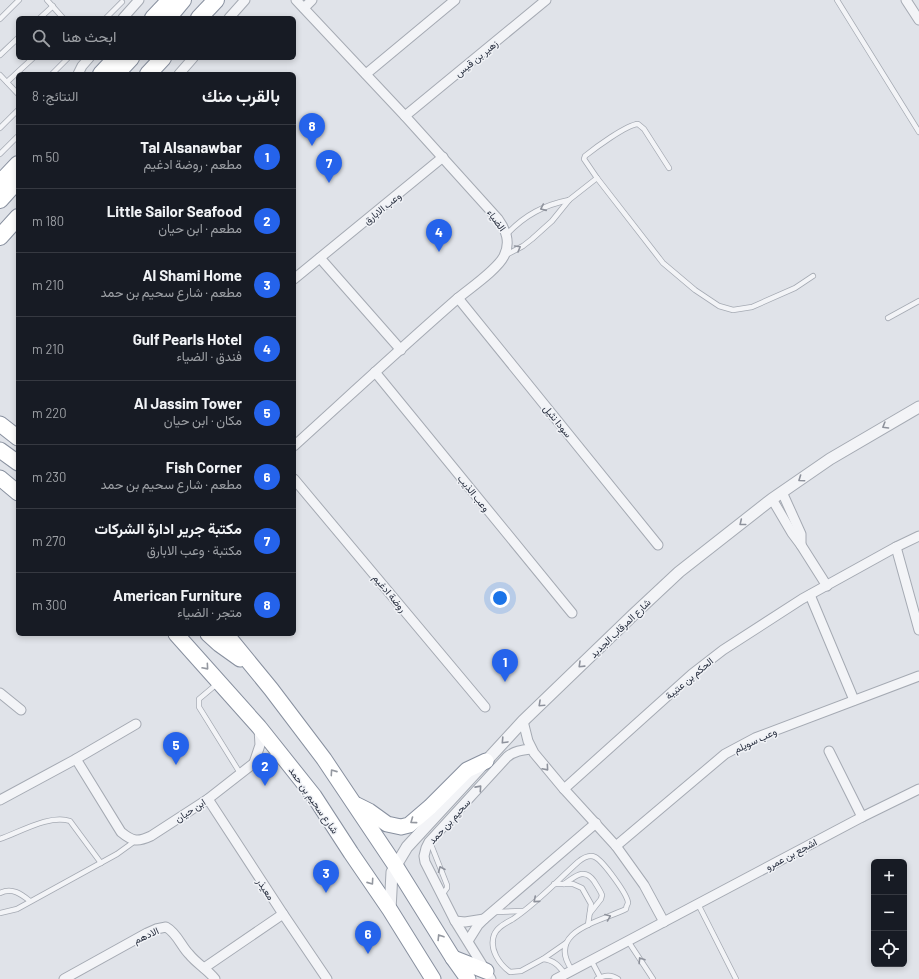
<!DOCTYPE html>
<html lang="ar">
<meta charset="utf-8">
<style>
body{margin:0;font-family:Barlow,Vazirmatn,sans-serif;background:#242831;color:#f1f3f6;direction:rtl}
.controls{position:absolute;right:12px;bottom:12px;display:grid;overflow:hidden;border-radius:6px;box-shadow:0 2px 6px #0003}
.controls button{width:36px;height:36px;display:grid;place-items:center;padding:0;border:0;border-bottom:1px solid #363941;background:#171b24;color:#f1f3f6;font:20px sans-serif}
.you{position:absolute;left:500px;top:598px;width:14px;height:14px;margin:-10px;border:3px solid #fff;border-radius:50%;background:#1a73e8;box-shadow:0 0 0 6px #1a73e833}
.badge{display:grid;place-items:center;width:26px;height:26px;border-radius:50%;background:#2563eb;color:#fff;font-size:13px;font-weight:700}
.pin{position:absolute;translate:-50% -33px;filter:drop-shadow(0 1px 2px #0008)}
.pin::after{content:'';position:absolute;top:21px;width:14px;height:12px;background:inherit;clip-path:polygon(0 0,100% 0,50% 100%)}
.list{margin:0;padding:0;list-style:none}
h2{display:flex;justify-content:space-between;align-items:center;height:52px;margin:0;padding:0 16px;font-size:17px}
h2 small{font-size:13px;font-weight:400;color:#9ea1a6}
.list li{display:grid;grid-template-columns:26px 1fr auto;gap:12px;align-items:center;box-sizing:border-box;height:64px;padding:0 16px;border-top:1px solid #363941}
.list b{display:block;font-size:15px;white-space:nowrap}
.list p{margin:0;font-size:13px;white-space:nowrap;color:#9ea1a6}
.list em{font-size:13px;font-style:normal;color:#9ea1a6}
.icon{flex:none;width:22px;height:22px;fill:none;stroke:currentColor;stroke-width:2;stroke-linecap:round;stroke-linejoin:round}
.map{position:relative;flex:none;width:919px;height:979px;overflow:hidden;direction:ltr}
.search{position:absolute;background:#171b24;box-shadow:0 2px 6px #0003;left:16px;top:16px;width:280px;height:44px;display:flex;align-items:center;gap:10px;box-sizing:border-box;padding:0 14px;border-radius:6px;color:#9ea1a6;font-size:15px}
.panel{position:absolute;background:#171b24;box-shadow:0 2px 6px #0003;left:16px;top:72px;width:280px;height:564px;border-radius:6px;direction:rtl}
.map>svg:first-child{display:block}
</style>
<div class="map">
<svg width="919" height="979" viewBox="0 0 919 979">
<rect width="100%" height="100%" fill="#e0e3e9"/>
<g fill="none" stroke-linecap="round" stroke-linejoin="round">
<defs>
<g id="service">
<polyline points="47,0 63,18"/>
<polyline points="837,0 919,132"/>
<polyline points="40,18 53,6"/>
<polyline points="106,18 122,2"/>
<polyline points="0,19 19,0"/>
<polyline points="0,55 18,38"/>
<polyline points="52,74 68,58"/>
<polyline points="0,75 18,94"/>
<polyline points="7,82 33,58"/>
<polyline points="0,128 18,110"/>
<polyline points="0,154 18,136"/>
<path d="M669 168 644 129 638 124C626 125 595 148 585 156L584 159 597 178 663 263 695 290 719 306 733 310 752 307 795 288 813 276"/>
<path d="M507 234C525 215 544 205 569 200"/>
<polyline points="506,255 523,246 532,239 552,221 569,200 597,178"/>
<polyline points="888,318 919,301"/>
<polyline points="218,683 199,699 199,707 240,773"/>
<path d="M0 839C20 832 50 814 70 821L101 863"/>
<polyline points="430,842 447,885 447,888 442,895"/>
<polyline points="554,884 573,884 582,888 591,904 588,925"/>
<path d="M564 884C575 877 584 867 594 881 597 886 600 890 602 895L601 899 590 913"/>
<path d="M0 893C12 887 21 894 30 901"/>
<polyline points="698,904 736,979"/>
<polyline points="495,912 523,911"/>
<polyline points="0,913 17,909 117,854 135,841"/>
<polyline points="628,941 653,979"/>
<polyline points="543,959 566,943"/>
<polyline points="591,960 600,977"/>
<path d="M565 974C559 966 554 960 543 959L521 971 510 972C499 964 489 949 494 935 497 927 506 923 513 919 537 903 557 881 578 862 583 858 589 854 595 857 603 861 628 895 628 903 627 905 626 907 626 909 600 922 545 931 572 970"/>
<path d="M597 979C604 975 611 974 618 979"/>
</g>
<g id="minor">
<polyline points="906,0 919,20"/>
<polyline points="304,8 312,0"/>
<polyline points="123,18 139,0"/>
<polyline points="229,18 245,0"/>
<polyline points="78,74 82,66 89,58"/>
<polyline points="179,74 193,58"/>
<polyline points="366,74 455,0"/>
<polyline points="405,116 546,0"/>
<polyline points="320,258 401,350"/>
<polyline points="294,279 443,157"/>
<polyline points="458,298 658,545"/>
<polyline points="375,372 572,613"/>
<path d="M294 446C348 397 402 347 457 299 470 288 497 270 504 256 511 242 506 230 498 219L405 116 296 0"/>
<polyline points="294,479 485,707"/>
<polyline points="782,492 801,534 801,545"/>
<polyline points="772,499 792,533 801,545 827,586"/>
<polyline points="896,547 919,630"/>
<polyline points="810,595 854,700"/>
<polyline points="0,693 21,710"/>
<polyline points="523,721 528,741 534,753 564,789 616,846 644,885 664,922"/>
<polyline points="829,751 862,817"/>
<path d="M76 759 121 832C133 842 138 842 151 836L208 799 254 763 264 759 284 757"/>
<polyline points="254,763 260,745 259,729"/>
<polyline points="564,789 692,674 723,650 802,599 896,547 919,536"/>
<polyline points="208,799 283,914 327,979"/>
<polyline points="0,800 76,759 136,724"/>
<polyline points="616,846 725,754 755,738 919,676"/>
<polyline points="455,921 465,922 484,919"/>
<polyline points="468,941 478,925 484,919 596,823"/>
<polyline points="204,968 283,914"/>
<path d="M64 979 147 933 156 929 166 927C177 933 181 946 189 954 197 964 207 969 215 979"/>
<path d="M491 979 455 921 425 862 424 856 426 848 429 842 507 757C514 751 522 750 531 749"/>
<polyline points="556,979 862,817 919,789"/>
</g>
<polyline id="tertiary" points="390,910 392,872 407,847 523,721 633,615 679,572 772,499 830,459 919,407"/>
<g id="trunk">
<polyline points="0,424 18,438"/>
<polyline points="0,450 18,463"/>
<polyline points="0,478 18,493"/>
<polyline points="176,634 259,727 314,796 351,853 390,910 433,979"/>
<polyline points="208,634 219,644 240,659"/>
<polyline points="226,634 271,689 324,759 395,865 453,958 468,979"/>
<polyline points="357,805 369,811 387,824 401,827 409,825 430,807 467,770 486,761"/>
<polyline points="453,958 486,971"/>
</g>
<g id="motorway">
<polyline points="153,18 170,0"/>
<polyline points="168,18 183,0"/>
<polyline points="199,18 216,0"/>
<polyline points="101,74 116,58"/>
<polyline points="116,74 131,58"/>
<polyline points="148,74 163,58"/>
<polyline points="0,183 18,164"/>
<polyline points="0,200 18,180"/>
<polyline points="0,237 18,217"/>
</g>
</defs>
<!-- service casing -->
<use href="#service" stroke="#a5aab3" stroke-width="6"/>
<!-- minor casing -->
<use href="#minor" stroke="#a5aab3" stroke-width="11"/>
<!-- tertiary casing -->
<use href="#tertiary" stroke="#a5aab3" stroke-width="13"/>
<!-- trunk casing -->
<use href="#trunk" stroke="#88909f" stroke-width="17"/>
<!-- motorway casing -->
<use href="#motorway" stroke="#88909f" stroke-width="18"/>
<!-- service -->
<use href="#service" stroke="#f3f4f7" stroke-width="4.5"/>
<!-- minor -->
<use href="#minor" stroke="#f3f4f7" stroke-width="9"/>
<!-- tertiary -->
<use href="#tertiary" stroke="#f3f4f7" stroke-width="11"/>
<!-- trunk -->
<use href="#trunk" stroke="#fff" stroke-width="15"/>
<!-- motorway -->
<use href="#motorway" stroke="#fff" stroke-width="16"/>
</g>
<!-- one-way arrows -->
<defs><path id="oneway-chevron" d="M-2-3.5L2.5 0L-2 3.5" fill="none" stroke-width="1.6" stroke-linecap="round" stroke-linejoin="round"/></defs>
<g stroke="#8e929c">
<use href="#oneway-chevron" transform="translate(543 208) rotate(156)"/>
<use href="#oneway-chevron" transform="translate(518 248) rotate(-30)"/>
<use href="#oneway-chevron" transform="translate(885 426) rotate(149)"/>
<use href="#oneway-chevron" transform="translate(801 479) rotate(145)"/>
<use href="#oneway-chevron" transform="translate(742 523) rotate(141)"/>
<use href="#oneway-chevron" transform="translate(581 665) rotate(136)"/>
<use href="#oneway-chevron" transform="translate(541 704) rotate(137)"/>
<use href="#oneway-chevron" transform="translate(504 741) rotate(133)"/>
<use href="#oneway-chevron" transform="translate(546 768) rotate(49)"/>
<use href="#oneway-chevron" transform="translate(479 788) rotate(-48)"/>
<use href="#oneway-chevron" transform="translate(441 869) rotate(-113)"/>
<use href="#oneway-chevron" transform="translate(536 900) rotate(140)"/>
<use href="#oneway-chevron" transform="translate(608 917) rotate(-21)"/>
<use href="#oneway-chevron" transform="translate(641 960) rotate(-123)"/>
</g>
<g stroke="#9498a0">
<use href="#oneway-chevron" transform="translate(206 667) rotate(49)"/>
<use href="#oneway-chevron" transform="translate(333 772) rotate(-125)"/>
<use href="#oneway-chevron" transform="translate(413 821) rotate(144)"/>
<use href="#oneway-chevron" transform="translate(371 882) rotate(55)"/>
<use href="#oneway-chevron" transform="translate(440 937) rotate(-122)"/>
</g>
<g text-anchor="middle" stroke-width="3" stroke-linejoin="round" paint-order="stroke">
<!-- street labels -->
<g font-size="10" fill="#293040" stroke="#f0f2f6">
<text transform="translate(476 58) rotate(-39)" y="4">زهير بن قيس</text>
<text transform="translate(382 208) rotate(-39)" y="4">وعب الابارق</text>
<text transform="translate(497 220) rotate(54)" y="4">الضياء</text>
<text transform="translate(558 421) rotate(51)" y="4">سودا نثيل</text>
<text transform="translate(474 493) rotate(51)" y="4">وعب الذيب</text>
<text transform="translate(390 593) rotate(50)" y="4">روضة ادغيم</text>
<text transform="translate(620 628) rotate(-44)" y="4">شارع المرقاب الجديد</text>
<text transform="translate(689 678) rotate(-40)" y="4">الحكم بن عتيبة</text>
<text transform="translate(755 740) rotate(-25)" y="4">وعب سويلم</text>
<text transform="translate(314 800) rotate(55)" y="4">شارع سحيم بن حمد</text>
<text transform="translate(190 810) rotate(-33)" y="4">ابن حيان</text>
<text transform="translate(449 821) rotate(-48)" y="4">سحيم بن حمد</text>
<text transform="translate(791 854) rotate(-28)" y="4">اشجع بن عمرو</text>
<text transform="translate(266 889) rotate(57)" y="4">معيذر</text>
<text transform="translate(146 935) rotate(-24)" y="4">الادهم</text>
</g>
</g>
</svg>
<div class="controls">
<button>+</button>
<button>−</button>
<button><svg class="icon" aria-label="locate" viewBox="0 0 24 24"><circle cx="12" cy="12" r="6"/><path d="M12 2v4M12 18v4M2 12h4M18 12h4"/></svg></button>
</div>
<div class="you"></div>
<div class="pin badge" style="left:505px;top:682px">1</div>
<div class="pin badge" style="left:265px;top:786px">2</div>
<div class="pin badge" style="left:326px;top:893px">3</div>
<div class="pin badge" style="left:439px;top:252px">4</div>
<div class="pin badge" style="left:176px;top:765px">5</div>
<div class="pin badge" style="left:368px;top:954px">6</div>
<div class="pin badge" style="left:329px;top:183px">7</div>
<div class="pin badge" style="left:312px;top:146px">8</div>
<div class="search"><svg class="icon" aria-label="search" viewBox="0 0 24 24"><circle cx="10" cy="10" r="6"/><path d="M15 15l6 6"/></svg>ابحث هنا</div>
<section class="panel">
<h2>بالقرب منك<small>النتائج: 8</small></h2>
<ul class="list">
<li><span class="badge">1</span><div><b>Tal Alsanawbar</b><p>مطعم · روضة ادغيم</p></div><em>50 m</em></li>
<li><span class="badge">2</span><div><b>Little Sailor Seafood</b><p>مطعم · ابن حيان</p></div><em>180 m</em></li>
<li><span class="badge">3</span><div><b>Al Shami Home</b><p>مطعم · شارع سحيم بن حمد</p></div><em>210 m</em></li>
<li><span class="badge">4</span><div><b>Gulf Pearls Hotel</b><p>فندق · الضياء</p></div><em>210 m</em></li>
<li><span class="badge">5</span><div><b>Al Jassim Tower</b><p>مكان · ابن حيان</p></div><em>220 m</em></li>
<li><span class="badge">6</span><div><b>Fish Corner</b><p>مطعم · شارع سحيم بن حمد</p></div><em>230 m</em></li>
<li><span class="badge">7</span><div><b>مكتبة جرير ادارة الشركات</b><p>مكتبة · وعب الابارق</p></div><em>270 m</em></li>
<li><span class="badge">8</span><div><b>American Furniture</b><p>متجر · الضياء</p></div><em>300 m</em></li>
</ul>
</section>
</div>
